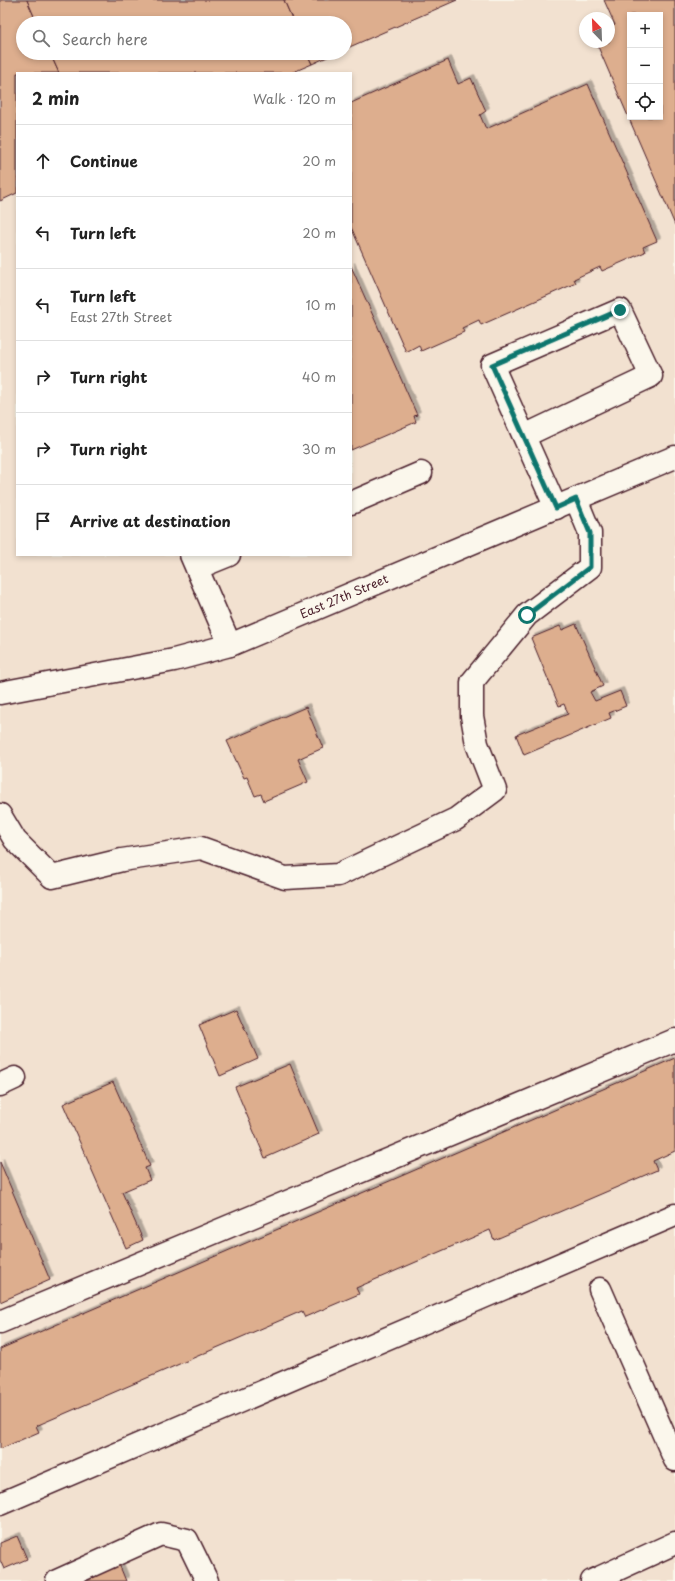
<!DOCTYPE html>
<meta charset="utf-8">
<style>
body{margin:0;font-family:"Playpen Sans",sans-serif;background:#f2f2f2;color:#222}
.controls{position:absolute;right:12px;top:12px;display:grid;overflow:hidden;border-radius:0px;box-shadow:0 2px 6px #0003}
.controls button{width:36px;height:36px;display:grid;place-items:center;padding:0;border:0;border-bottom:1px solid #e0e0e0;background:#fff;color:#222;font:20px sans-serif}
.compass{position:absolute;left:579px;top:12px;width:36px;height:36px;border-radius:50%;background:#fff;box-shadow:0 2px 6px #0003;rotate:337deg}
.stop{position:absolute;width:12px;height:12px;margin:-9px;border:3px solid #0f766e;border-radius:50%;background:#fff}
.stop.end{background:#0f766e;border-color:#fff;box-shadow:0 1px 4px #0008}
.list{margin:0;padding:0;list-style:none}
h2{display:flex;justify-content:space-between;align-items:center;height:52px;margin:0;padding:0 16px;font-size:17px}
h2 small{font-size:13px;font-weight:400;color:#767676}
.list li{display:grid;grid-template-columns:26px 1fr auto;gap:12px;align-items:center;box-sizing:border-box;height:72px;padding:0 16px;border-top:1px solid #e0e0e0}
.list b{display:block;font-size:15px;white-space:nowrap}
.list p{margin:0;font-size:13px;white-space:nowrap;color:#767676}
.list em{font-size:13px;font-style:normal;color:#767676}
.icon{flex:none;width:22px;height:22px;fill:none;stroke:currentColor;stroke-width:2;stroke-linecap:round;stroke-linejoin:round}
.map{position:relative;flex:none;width:675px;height:1581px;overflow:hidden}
.search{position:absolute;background:#fff;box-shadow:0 2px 6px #0003;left:16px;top:16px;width:336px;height:44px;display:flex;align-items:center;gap:10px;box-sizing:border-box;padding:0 14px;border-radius:22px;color:#767676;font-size:15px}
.panel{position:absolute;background:#fff;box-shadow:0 2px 6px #0003;left:16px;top:72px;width:336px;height:484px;border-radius:0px}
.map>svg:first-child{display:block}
</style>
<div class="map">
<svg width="675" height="1581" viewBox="0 0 675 1581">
<defs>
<filter id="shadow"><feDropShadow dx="3.5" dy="-3.5" stdDeviation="0" flood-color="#0004"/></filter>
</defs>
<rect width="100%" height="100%" fill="#fbf7ec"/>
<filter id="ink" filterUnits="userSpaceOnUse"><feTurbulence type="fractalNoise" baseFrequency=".025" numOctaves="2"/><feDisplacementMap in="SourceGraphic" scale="8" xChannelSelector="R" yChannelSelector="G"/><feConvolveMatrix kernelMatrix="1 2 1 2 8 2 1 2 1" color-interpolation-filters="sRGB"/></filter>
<g filter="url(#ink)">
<!-- built -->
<path fill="#f2e1d0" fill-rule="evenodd" d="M0 0H675V1581H0ZM630 15H660V117H630ZM585 18H609V42H585ZM23 23H345V53H23ZM17 73H351V555H17Z"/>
<!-- building -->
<g fill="#ddae8e" stroke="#4a1f2b" fill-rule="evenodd" filter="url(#shadow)">
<polygon points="0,0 27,0 37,23 23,23 23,53 50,53 59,73 17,73 17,193 0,201"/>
<polygon points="27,0 284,0 294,23 37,23"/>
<polygon points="284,0 457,0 345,49 345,23 294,23"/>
<path d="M604 0H675V225L596 42H609V27L615 25ZM630 15H660V117H630Z"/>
<polygon points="50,53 307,53 312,64 291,73 59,73"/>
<polygon points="307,53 336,53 312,64"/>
<polygon points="448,60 458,84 471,78 486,111 480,115 486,129 588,84 657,241 643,247 645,252 602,271 600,267 574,279 576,283 481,325 479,320 462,328 464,332 421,351 419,345 406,352 351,227 351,103"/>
<polygon points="351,266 417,415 414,416 416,422 351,450"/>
<polygon points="576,624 603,686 590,692 595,701 620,691 626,706 609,713 611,718 524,755 516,735 568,714 564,704 559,706 531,638 560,626 562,630"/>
<polygon points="306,707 323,748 298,759 308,782 264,801 261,794 255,796 247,777 244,778 227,741"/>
<polygon points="236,1009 258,1059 220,1076 199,1025"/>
<polygon points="675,1058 675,1151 653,1161 657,1170 494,1240 490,1230 356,1288 359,1294 305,1317 302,1311 36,1426 39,1432 0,1449 0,1349"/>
<polygon points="290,1064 319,1134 265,1158 235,1087"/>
<polygon points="113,1082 150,1166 145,1168 150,1180 122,1192 143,1240 126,1248 63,1104"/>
<polygon points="0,1162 50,1280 0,1302"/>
<polygon points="17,1536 27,1559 4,1569 0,1560 0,1543"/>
<polygon points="119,1564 126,1581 78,1581"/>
</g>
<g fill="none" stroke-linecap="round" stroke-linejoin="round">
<defs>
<g id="minor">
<polyline points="524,436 651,376 620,310 492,365 556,508"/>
<polyline points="351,503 421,473"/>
<polyline points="191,555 230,645"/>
<polyline points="197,568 229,555"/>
<path id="s1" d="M0 693 174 660 230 645 675 457"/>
<polyline points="0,815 15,840 52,877 122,860 201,848 285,878 338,875 456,819 495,790 477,744 472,716 472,682 527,615 590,567 590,533 576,499"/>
<polyline points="0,1085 15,1078"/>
<polyline points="600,1289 675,1460"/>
<polyline points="0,1322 675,1040"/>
<polyline points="0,1504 675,1215"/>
<polyline points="57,1581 161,1534 187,1540 207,1581"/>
<polyline points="592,1581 675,1543"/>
</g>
</defs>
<!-- minor casing -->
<use href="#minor" stroke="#4a1f2b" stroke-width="25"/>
<!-- minor -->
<use href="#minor" stroke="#fbf7ec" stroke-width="22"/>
</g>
</g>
<g fill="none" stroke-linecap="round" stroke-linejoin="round" filter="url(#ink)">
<!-- route -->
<polyline stroke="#0f766e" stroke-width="5" points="527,615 590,567 590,533 576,499 556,508 492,365 620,310"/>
</g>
<g text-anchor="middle" stroke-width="3.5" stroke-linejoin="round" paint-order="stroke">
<!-- street labels -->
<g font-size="12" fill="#4a1f2b" stroke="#fbf7ec">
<text dy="4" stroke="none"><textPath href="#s1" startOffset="359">East 27th Street</textPath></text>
</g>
</g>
</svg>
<div class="controls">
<button>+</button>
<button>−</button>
<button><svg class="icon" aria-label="locate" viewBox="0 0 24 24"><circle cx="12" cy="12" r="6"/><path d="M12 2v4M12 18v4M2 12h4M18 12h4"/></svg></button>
</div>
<svg class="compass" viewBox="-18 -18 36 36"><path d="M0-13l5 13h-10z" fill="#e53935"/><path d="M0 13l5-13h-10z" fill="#767676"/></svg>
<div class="stop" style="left:527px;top:615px"></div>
<div class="stop end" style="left:620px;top:310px"></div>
<div class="search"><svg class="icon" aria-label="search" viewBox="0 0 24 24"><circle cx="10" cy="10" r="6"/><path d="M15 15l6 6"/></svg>Search here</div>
<section class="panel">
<h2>2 min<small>Walk · 120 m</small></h2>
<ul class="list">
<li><svg class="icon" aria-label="ahead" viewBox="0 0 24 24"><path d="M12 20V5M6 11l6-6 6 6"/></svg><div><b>Continue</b></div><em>20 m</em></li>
<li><svg class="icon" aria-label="left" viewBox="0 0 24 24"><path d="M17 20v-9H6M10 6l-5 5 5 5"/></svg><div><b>Turn left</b></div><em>20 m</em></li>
<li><svg class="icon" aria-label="left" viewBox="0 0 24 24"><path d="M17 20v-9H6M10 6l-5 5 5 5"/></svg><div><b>Turn left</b><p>East 27th Street</p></div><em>10 m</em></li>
<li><svg class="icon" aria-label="right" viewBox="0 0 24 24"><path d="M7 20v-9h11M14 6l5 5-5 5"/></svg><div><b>Turn right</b></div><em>40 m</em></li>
<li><svg class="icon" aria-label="right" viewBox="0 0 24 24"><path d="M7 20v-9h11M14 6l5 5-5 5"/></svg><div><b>Turn right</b></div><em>30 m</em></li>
<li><svg class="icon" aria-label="arrive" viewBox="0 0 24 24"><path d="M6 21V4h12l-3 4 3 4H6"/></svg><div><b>Arrive at destination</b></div></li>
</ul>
</section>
</div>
